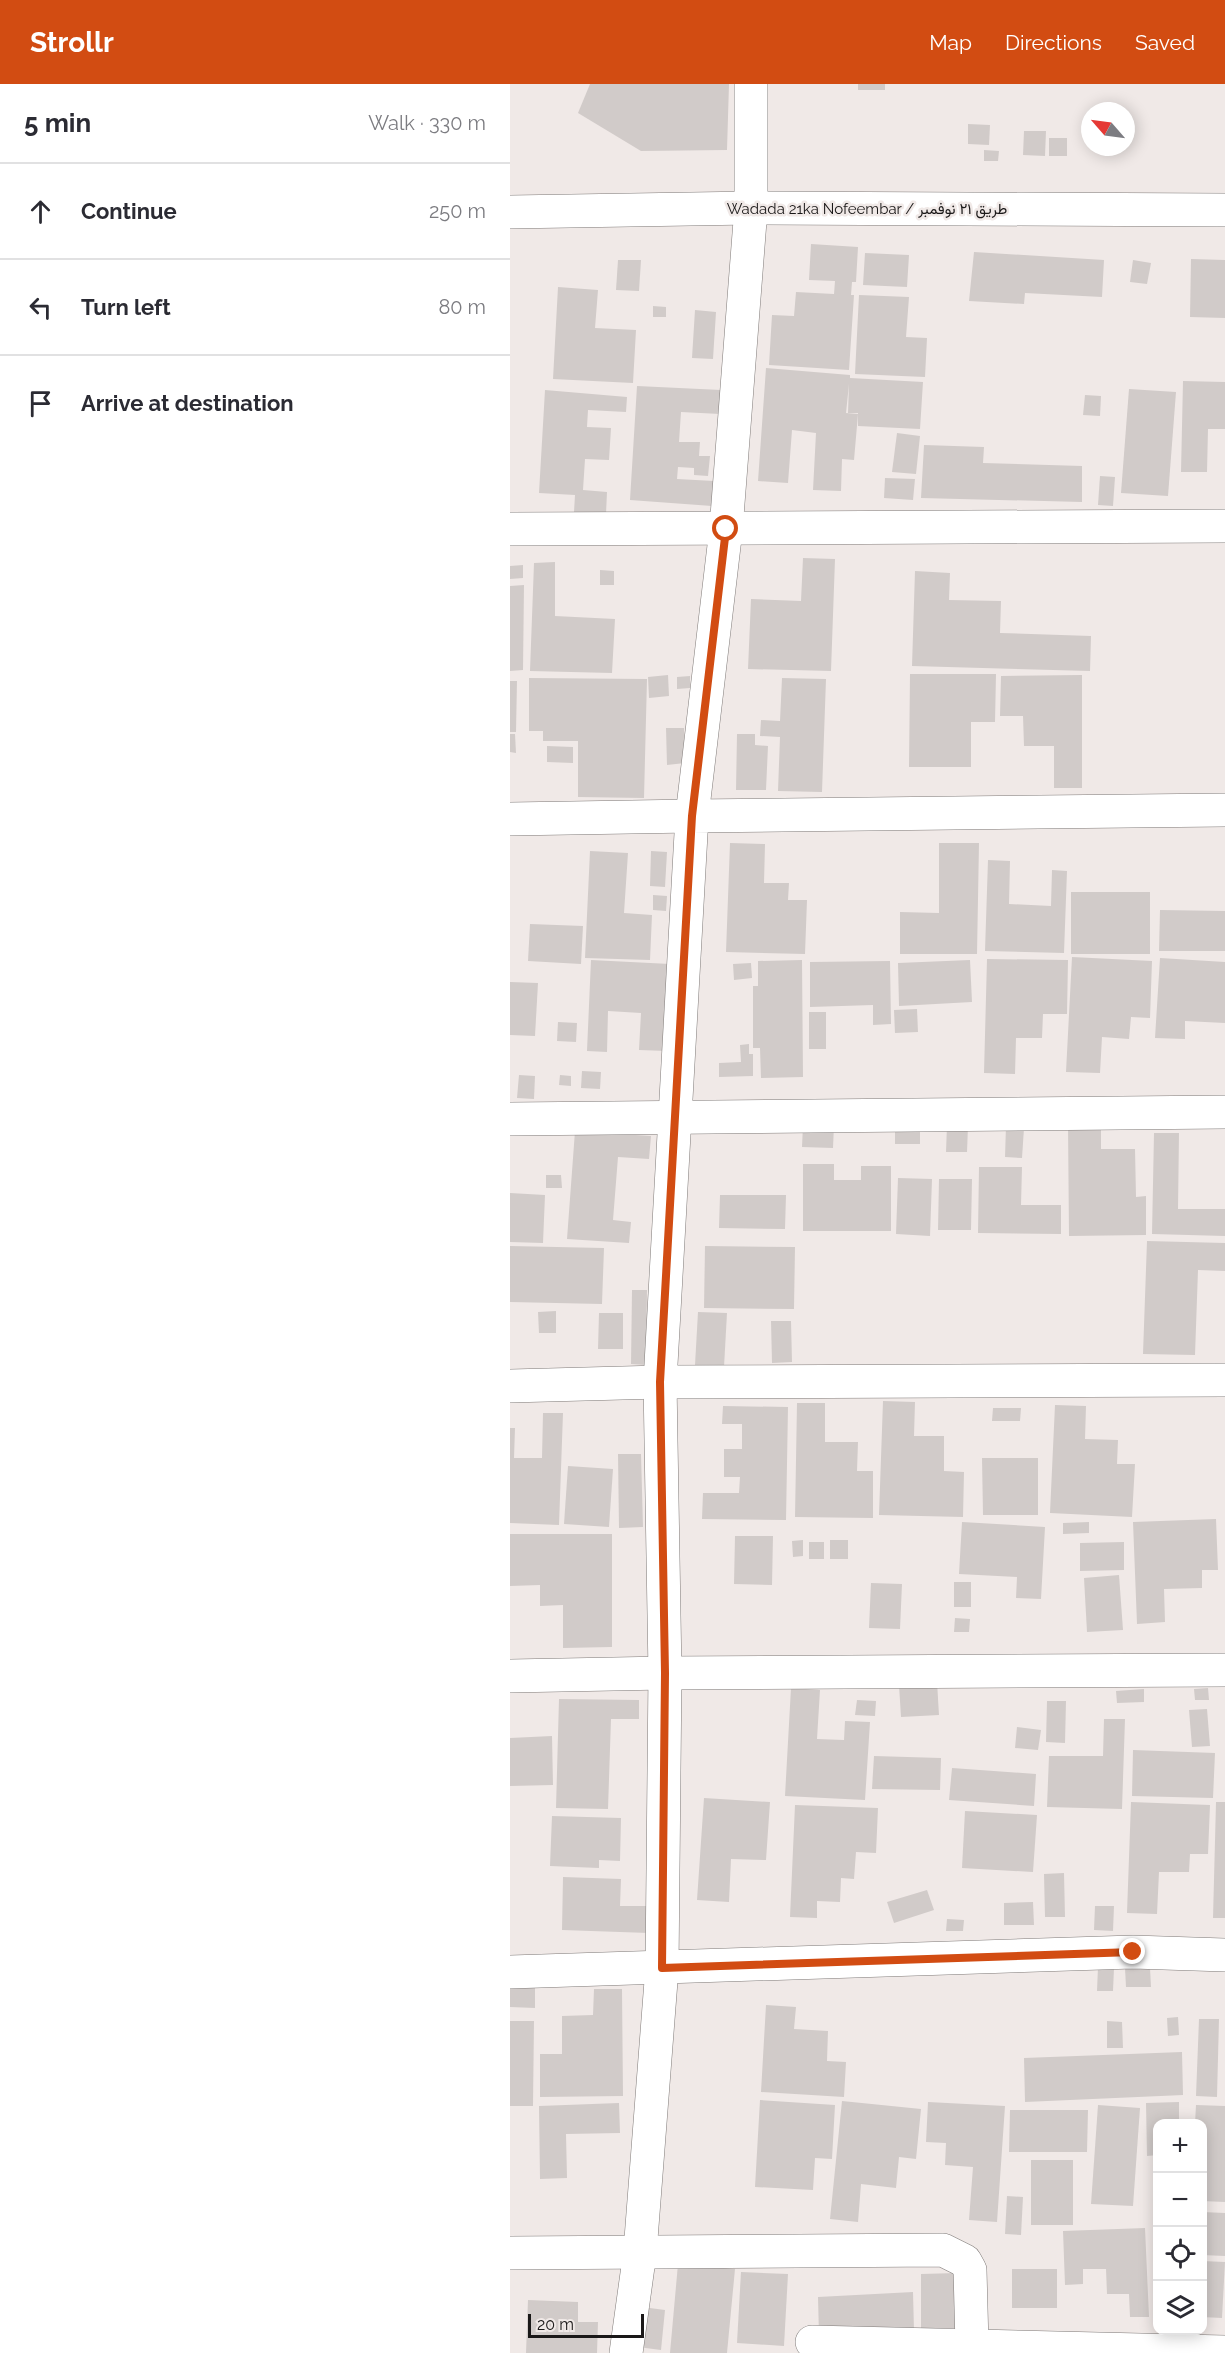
<!DOCTYPE html>
<meta charset="utf-8">
<style>
body{margin:0;font-family:Raleway,Vazirmatn,sans-serif;background:#f2f2f3;color:#2b2b33}
.controls{position:absolute;right:18px;bottom:18px;display:grid;overflow:hidden;border-radius:12px;box-shadow:0 3px 15px #0003}
.controls button{width:54px;height:54px;display:grid;place-items:center;padding:0;border:0;border-bottom:2px solid #e1e1e2;background:#fff;color:#2b2b33;font:30px sans-serif}
.compass{position:absolute;left:571px;top:18px;width:54px;height:54px;border-radius:50%;background:#fff;box-shadow:0 3px 15px #0003;rotate:298deg}
.scale{position:absolute;left:18px;bottom:15px;width:116px;box-sizing:border-box;padding-left:6px;border:3px solid #1a1818;border-top:0;font-size:16px;line-height:21px;white-space:nowrap;color:#1a1818;-webkit-text-stroke:4px #f0e9e7;paint-order:stroke}
.stop{position:absolute;width:18px;height:18px;margin:-14px;border:4px solid #d24c12;border-radius:50%;background:#fff}
.stop.end{background:#d24c12;border-color:#fff;box-shadow:0 2px 6px #0008}
.list{margin:0;padding:0;list-style:none}
h2{display:flex;justify-content:space-between;align-items:center;height:78px;margin:0;padding:0 24px;font-size:26px}
h2 small{font-size:20px;font-weight:400;color:#7c7c81}
.list li{display:grid;grid-template-columns:39px 1fr auto;gap:18px;align-items:center;box-sizing:border-box;height:96px;padding:0 24px;border-top:2px solid #e1e1e2}
.list b{display:block;font-size:22px;white-space:nowrap}
.list em{font-size:20px;font-style:normal;color:#7c7c81}
.icon{flex:none;width:33px;height:33px;fill:none;stroke:currentColor;stroke-width:2;stroke-linecap:round;stroke-linejoin:round}
.map{position:relative;flex:none;width:715px;height:2269px;overflow:hidden}
header{display:flex;align-items:center;gap:36px;box-sizing:border-box;height:84px;padding:0 30px;background:#d24c12;color:#fff}
header strong{font-size:28px}
nav{display:flex;gap:33px;margin-inline-start:auto;font-size:21px}
main{display:flex}
aside{flex:1;background:#fff}
.map>svg:first-child{display:block}
</style>
<header>
<strong>Strollr</strong>
<nav><a>Map</a><a>Directions</a><a>Saved</a></nav>
</header>
<main>
<aside>
<h2>5 min<small>Walk · 330 m</small></h2>
<ul class="list">
<li><svg class="icon" aria-label="ahead" viewBox="0 0 24 24"><path d="M12 20V5M6 11l6-6 6 6"/></svg><div><b>Continue</b></div><em>250 m</em></li>
<li><svg class="icon" aria-label="left" viewBox="0 0 24 24"><path d="M17 20v-9H6M10 6l-5 5 5 5"/></svg><div><b>Turn left</b></div><em>80 m</em></li>
<li><svg class="icon" aria-label="arrive" viewBox="0 0 24 24"><path d="M6 21V4h12l-3 4 3 4H6"/></svg><div><b>Arrive at destination</b></div></li>
</ul>
</aside>
<div class="map">
<svg width="715" height="2269" viewBox="0 0 715 2269">
<rect width="100%" height="100%" fill="#f0e9e7"/>
<!-- building -->
<g fill="#d1cbc9">
<polygon points="80,0 219,0 217,66 131,67 68,29"/>
<rect x="348" y="0" width="27" height="6"/>
<polygon points="458,40 480,41 479,61 458,60"/>
<polygon points="514,47 536,47 535,72 513,71"/>
<rect x="539" y="54" width="18" height="18"/>
<polygon points="474,66 489,67 488,77 474,77"/>
<polygon points="301,160 348,163 346,198 342,198 341,211 344,211 339,286 259,281 262,231 284,232 286,208 324,210 325,197 299,196"/>
<polygon points="464,168 594,176 592,213 515,209 514,220 459,217"/>
<polygon points="355,169 399,171 397,203 353,201"/>
<polygon points="681,175 715,176 715,234 680,233"/>
<polygon points="108,176 131,176 129,207 106,206"/>
<polygon points="623,176 641,179 637,200 620,198"/>
<polygon points="48,203 88,206 85,244 126,246 123,299 43,295"/>
<polygon points="349,211 399,213 396,253 417,254 415,293 345,290"/>
<polygon points="143,222 156,223 156,233 143,233"/>
<polygon points="185,226 206,228 203,275 182,274"/>
<polygon points="256,284 340,291 340,294 413,298 410,345 348,342 348,329 338,329 339,300 336,329 348,330 344,376 332,375 331,407 303,406 306,349 282,346 278,399 248,397"/>
<polygon points="673,297 715,298 715,345 698,345 697,388 671,388"/>
<polygon points="127,302 211,306 210,330 171,328 169,358 190,358 189,372 200,372 198,392 184,391 184,384 168,383 167,395 204,397 202,422 120,416"/>
<polygon points="619,305 666,308 658,412 611,409"/>
<polygon points="35,306 117,313 116,328 78,326 77,343 101,344 99,376 75,375 73,406 97,408 96,430 64,428 65,411 29,409"/>
<polygon points="575,311 591,312 590,332 573,331"/>
<polygon points="387,349 410,352 406,390 382,388"/>
<polygon points="414,361 474,363 473,379 572,382 572,418 411,414"/>
<polygon points="590,392 605,393 603,422 588,421"/>
<polygon points="375,394 405,395 403,416 374,414"/>
<polygon points="293,474 325,475 321,587 238,585 241,515 291,517"/>
<polygon points="45,478 45,532 105,535 102,589 20,587 24,479"/>
<polygon points="13,481 13,494 0,495 0,482"/>
<polygon points="90,486 104,487 104,501 90,501"/>
<polygon points="405,487 440,489 439,516 491,517 490,549 581,552 580,587 402,582"/>
<polygon points="14,501 13,586 0,587 0,502"/>
<polygon points="400,590 486,590 485,638 461,638 461,683 399,683"/>
<polygon points="158,591 159,612 139,614 138,593"/>
<polygon points="572,591 572,704 544,704 544,662 514,662 513,632 490,632 491,592"/>
<polygon points="180,592 180,604 167,605 167,593"/>
<polygon points="19,594 137,595 134,714 68,713 68,657 33,657 33,647 19,647"/>
<polygon points="272,594 316,595 312,708 268,707 270,653 250,652 251,636 270,637"/>
<polygon points="0,597 7,597 6,648 0,648"/>
<polygon points="156,644 174,644 175,679 157,681"/>
<polygon points="0,650 5,650 6,669 0,668"/>
<polygon points="227,650 245,650 245,661 258,662 256,706 226,706"/>
<polygon points="37,662 63,663 63,679 37,678"/>
<polygon points="220,759 255,760 254,799 279,799 278,816 297,816 295,870 216,868"/>
<polygon points="429,759 469,759 467,870 390,870 390,828 429,829"/>
<polygon points="80,767 118,769 114,829 142,831 140,876 75,874"/>
<polygon points="141,767 157,768 155,803 140,802"/>
<polygon points="478,776 500,777 499,820 541,822 542,786 557,787 554,869 475,867"/>
<rect x="561" y="808" width="79" height="62"/>
<polygon points="143,811 157,812 156,827 143,826"/>
<polygon points="650,826 715,827 715,867 649,867"/>
<polygon points="20,840 73,842 71,880 18,877"/>
<polygon points="562,873 642,877 640,934 621,933 619,955 592,953 590,989 556,988"/>
<polygon points="650,874 715,878 715,939 675,937 675,955 645,954"/>
<polygon points="477,875 558,876 557,930 533,930 532,954 506,954 505,990 474,989"/>
<polygon points="81,876 160,880 157,967 129,966 131,929 98,927 97,968 77,967"/>
<polygon points="292,876 293,993 251,994 250,964 243,964 243,902 248,902 248,877"/>
<polygon points="460,876 462,918 389,922 388,879"/>
<polygon points="380,877 381,940 363,941 363,921 300,923 300,878"/>
<polygon points="241,879 242,894 224,896 223,880"/>
<polygon points="0,898 28,899 25,952 0,951"/>
<polygon points="407,925 408,948 385,949 384,926"/>
<rect x="299" y="928" width="17" height="37"/>
<polygon points="48,938 67,939 66,958 47,957"/>
<polygon points="239,960 239,970 243,970 243,992 209,993 209,979 231,978 230,961"/>
<polygon points="72,987 91,988 90,1005 71,1004"/>
<polygon points="9,991 25,992 24,1015 7,1014"/>
<polygon points="50,991 61,992 61,1002 49,1001"/>
<rect x="385" y="1038" width="25" height="22"/>
<polygon points="591,1039 591,1065 625,1065 626,1113 636,1112 636,1151 559,1152 558,1040"/>
<polygon points="293,1041 324,1041 323,1064 292,1063"/>
<polygon points="437,1041 458,1042 457,1068 436,1068"/>
<polygon points="496,1042 514,1044 512,1074 495,1073"/>
<polygon points="65,1047 141,1052 139,1075 108,1073 103,1136 121,1138 119,1159 57,1155"/>
<polygon points="644,1049 669,1049 668,1125 715,1125 715,1152 642,1150"/>
<polygon points="293,1080 324,1080 324,1096 351,1096 351,1082 381,1082 381,1147 293,1147"/>
<polygon points="469,1083 512,1083 511,1121 551,1121 551,1150 468,1149"/>
<polygon points="36,1091 51,1091 52,1104 36,1104"/>
<polygon points="388,1094 422,1095 420,1152 386,1150"/>
<polygon points="429,1095 462,1095 461,1146 428,1146"/>
<polygon points="0,1109 35,1111 33,1159 0,1158"/>
<polygon points="210,1111 276,1111 275,1145 209,1144"/>
<polygon points="637,1157 715,1159 715,1187 688,1186 685,1271 633,1270"/>
<polygon points="0,1162 94,1164 92,1220 0,1218"/>
<polygon points="195,1162 285,1163 284,1225 194,1224"/>
<polygon points="122,1206 137,1206 136,1281 121,1280"/>
<polygon points="46,1227 46,1249 29,1249 28,1228"/>
<polygon points="188,1228 217,1229 214,1283 185,1281"/>
<polygon points="89,1229 113,1229 113,1265 88,1265"/>
<polygon points="261,1237 281,1237 282,1278 262,1279"/>
<polygon points="373,1317 405,1318 404,1352 434,1352 434,1387 454,1388 453,1433 369,1431"/>
<polygon points="287,1319 315,1319 315,1358 348,1358 347,1387 363,1387 363,1434 285,1433"/>
<polygon points="545,1321 576,1322 575,1355 608,1356 607,1380 625,1380 622,1433 540,1429"/>
<polygon points="213,1322 278,1323 276,1436 192,1435 193,1409 229,1409 230,1393 214,1393 214,1365 232,1365 232,1340 212,1340"/>
<polygon points="483,1324 511,1324 510,1337 482,1337"/>
<polygon points="33,1329 53,1329 49,1441 0,1439 0,1344 5,1344 4,1374 32,1374"/>
<polygon points="108,1370 131,1370 133,1443 109,1444"/>
<polygon points="472,1374 528,1374 528,1431 473,1431"/>
<polygon points="58,1382 103,1385 99,1443 54,1440"/>
<polygon points="706,1435 708,1486 692,1486 692,1504 654,1505 655,1538 627,1540 623,1438"/>
<polygon points="452,1438 535,1443 531,1515 506,1514 507,1493 449,1490"/>
<polygon points="579,1438 579,1449 553,1450 553,1439"/>
<polygon points="0,1450 102,1450 102,1563 53,1564 53,1521 30,1522 30,1501 0,1502"/>
<polygon points="225,1452 263,1452 262,1501 224,1500"/>
<polygon points="293,1456 293,1472 283,1473 282,1457"/>
<rect x="320" y="1456" width="18" height="19"/>
<rect x="299" y="1458" width="15" height="17"/>
<polygon points="614,1458 614,1486 570,1487 570,1459"/>
<polygon points="609,1491 613,1546 577,1548 574,1494"/>
<rect x="444" y="1498" width="17" height="25"/>
<polygon points="361,1499 392,1500 390,1545 359,1544"/>
<polygon points="445,1534 460,1535 459,1548 444,1548"/>
<polygon points="427,1598 429,1631 391,1633 389,1601"/>
<polygon points="281,1604 310,1606 307,1655 334,1656 335,1637 360,1638 355,1716 275,1712"/>
<polygon points="698,1604 699,1616 685,1616 684,1605"/>
<polygon points="634,1605 634,1618 607,1619 606,1607"/>
<polygon points="49,1615 129,1616 129,1635 101,1635 98,1725 46,1724"/>
<polygon points="347,1616 366,1617 365,1632 345,1631"/>
<polygon points="537,1617 556,1617 555,1659 536,1658"/>
<polygon points="697,1625 700,1662 682,1663 679,1626"/>
<polygon points="594,1635 615,1635 612,1725 537,1723 539,1672 593,1672"/>
<polygon points="507,1643 531,1646 528,1666 505,1664"/>
<polygon points="42,1652 43,1701 0,1702 0,1654"/>
<polygon points="623,1666 705,1669 703,1714 622,1712"/>
<polygon points="364,1672 431,1674 430,1706 362,1705"/>
<polygon points="442,1684 526,1690 524,1722 439,1716"/>
<polygon points="194,1714 260,1718 256,1776 221,1775 219,1818 187,1816"/>
<polygon points="621,1718 700,1721 698,1770 680,1770 679,1788 649,1788 647,1830 617,1829"/>
<polygon points="706,1718 715,1718 715,1834 703,1834"/>
<polygon points="285,1721 368,1724 366,1769 346,1768 344,1795 331,1794 330,1818 307,1817 307,1834 280,1833"/>
<polygon points="455,1727 527,1731 523,1788 452,1784"/>
<polygon points="42,1732 111,1734 110,1777 89,1776 89,1784 40,1782"/>
<polygon points="554,1789 555,1833 535,1833 534,1790"/>
<polygon points="53,1793 111,1795 110,1822 140,1822 139,1849 52,1846"/>
<polygon points="417,1806 424,1826 384,1839 377,1818"/>
<polygon points="523,1818 524,1841 494,1841 494,1819"/>
<polygon points="585,1822 604,1822 603,1847 584,1846"/>
<polygon points="437,1835 454,1836 453,1847 436,1847"/>
<polygon points="588,1883 604,1884 603,1907 587,1907"/>
<polygon points="615,1884 640,1884 641,1903 616,1903"/>
<polygon points="0,1903 25,1904 25,1924 0,1923"/>
<polygon points="84,1905 112,1905 113,2012 30,2013 30,1970 52,1970 52,1932 83,1931"/>
<polygon points="256,1921 286,1923 284,1945 318,1947 317,1977 336,1978 334,2013 251,2008"/>
<polygon points="668,1933 669,1951 658,1952 657,1934"/>
<polygon points="689,1935 709,1935 707,2013 686,2012"/>
<polygon points="0,1937 24,1937 23,2022 0,2022"/>
<polygon points="597,1937 612,1938 613,1964 597,1964"/>
<polygon points="672,1968 673,2011 515,2018 514,1974"/>
<polygon points="250,2016 325,2021 322,2075 305,2074 303,2106 245,2103"/>
<polygon points="332,2017 411,2025 406,2075 389,2073 386,2104 351,2100 348,2138 320,2135"/>
<polygon points="418,2018 495,2022 487,2138 459,2136 463,2083 435,2081 436,2059 416,2058"/>
<polygon points="669,2018 669,2040 648,2040 648,2071 637,2072 636,2019"/>
<polygon points="109,2019 110,2049 56,2050 57,2094 30,2095 29,2022"/>
<polygon points="588,2021 630,2024 623,2122 581,2120"/>
<polygon points="686,2021 715,2022 715,2118 692,2117 692,2040 685,2040"/>
<polygon points="500,2026 578,2026 577,2068 499,2068"/>
<rect x="521" y="2076" width="42" height="65"/>
<polygon points="497,2112 513,2113 511,2151 495,2150"/>
<polygon points="692,2128 715,2129 715,2172 692,2171"/>
<polygon points="635,2144 639,2233 620,2233 619,2210 597,2210 596,2185 573,2185 573,2200 555,2201 553,2147"/>
<polygon points="692,2177 715,2178 712,2234 692,2233"/>
<polygon points="168,2180 225,2185 217,2269 160,2269"/>
<rect x="502" y="2185" width="45" height="39"/>
<polygon points="231,2188 278,2190 274,2262 227,2259"/>
<polygon points="447,2189 447,2244 411,2244 411,2190"/>
<polygon points="403,2208 404,2247 309,2252 308,2213"/>
<polygon points="18,2216 68,2218 68,2238 88,2238 87,2269 16,2269"/>
<polygon points="132,2223 155,2226 151,2266 128,2263"/>
</g>
<g fill="none" stroke-linecap="round" stroke-linejoin="round">
<defs>
<g id="street">
<polyline points="0,445 715,442"/>
<polyline points="0,735 182,732 216,445 241,124 241,0"/>
<polyline points="0,1035 715,1028"/>
<polyline points="0,1302 150,1298 715,1296"/>
<polyline points="0,1592 155,1589 715,1586"/>
<polyline points="0,1888 623,1868 715,1871"/>
<polyline points="0,2169 433,2166 455,2177 460,2186 462,2261"/>
<polyline points="302,2258 715,2268"/>
<polyline points="116,2269 130,2168 152,1884 155,1589 150,1298 182,732 715,726"/>
</g>
<polyline id="secondary" points="0,128 241,124 715,126"/>
</defs>
<!-- street casing -->
<use href="#street" stroke="#7f7a78" stroke-width="34"/>
<!-- secondary casing -->
<use href="#secondary" stroke="#7f7a78" stroke-width="34"/>
<!-- street -->
<use href="#street" stroke="#fff" stroke-width="33"/>
<!-- secondary -->
<use href="#secondary" stroke="#fff" stroke-width="33"/>
</g>
<g fill="none" stroke-linecap="round" stroke-linejoin="round">
<!-- route -->
<polyline stroke="#d24c12" stroke-width="8" points="216,445 182,732 150,1298 155,1589 152,1884 623,1868"/>
</g>
<g text-anchor="middle" stroke-width="5" stroke-linejoin="round" paint-order="stroke">
<!-- street labels -->
<g font-size="15" fill="#1a1818" stroke="#f0e9e7">
<text x="357" y="130">Wadada 21ka Nofeembar / طريق ٢١ نوفمبر</text>
</g>
</g>
</svg>
<div class="controls">
<button>+</button>
<button>−</button>
<button><svg class="icon" aria-label="locate" viewBox="0 0 24 24"><circle cx="12" cy="12" r="6"/><path d="M12 2v4M12 18v4M2 12h4M18 12h4"/></svg></button>
<button><svg class="icon" aria-label="layers" viewBox="0 0 24 24"><path d="M12 4l9 5-9 5-9-5zM3 14l9 5 9-5"/></svg></button>
</div>
<svg class="compass" viewBox="-18 -18 36 36"><path d="M0-13l5 13h-10z" fill="#e53935"/><path d="M0 13l5-13h-10z" fill="#7c7c81"/></svg>
<div class="scale">20 m</div>
<div class="stop" style="left:216px;top:445px"></div>
<div class="stop end" style="left:623px;top:1868px"></div>
</div>
</main>
